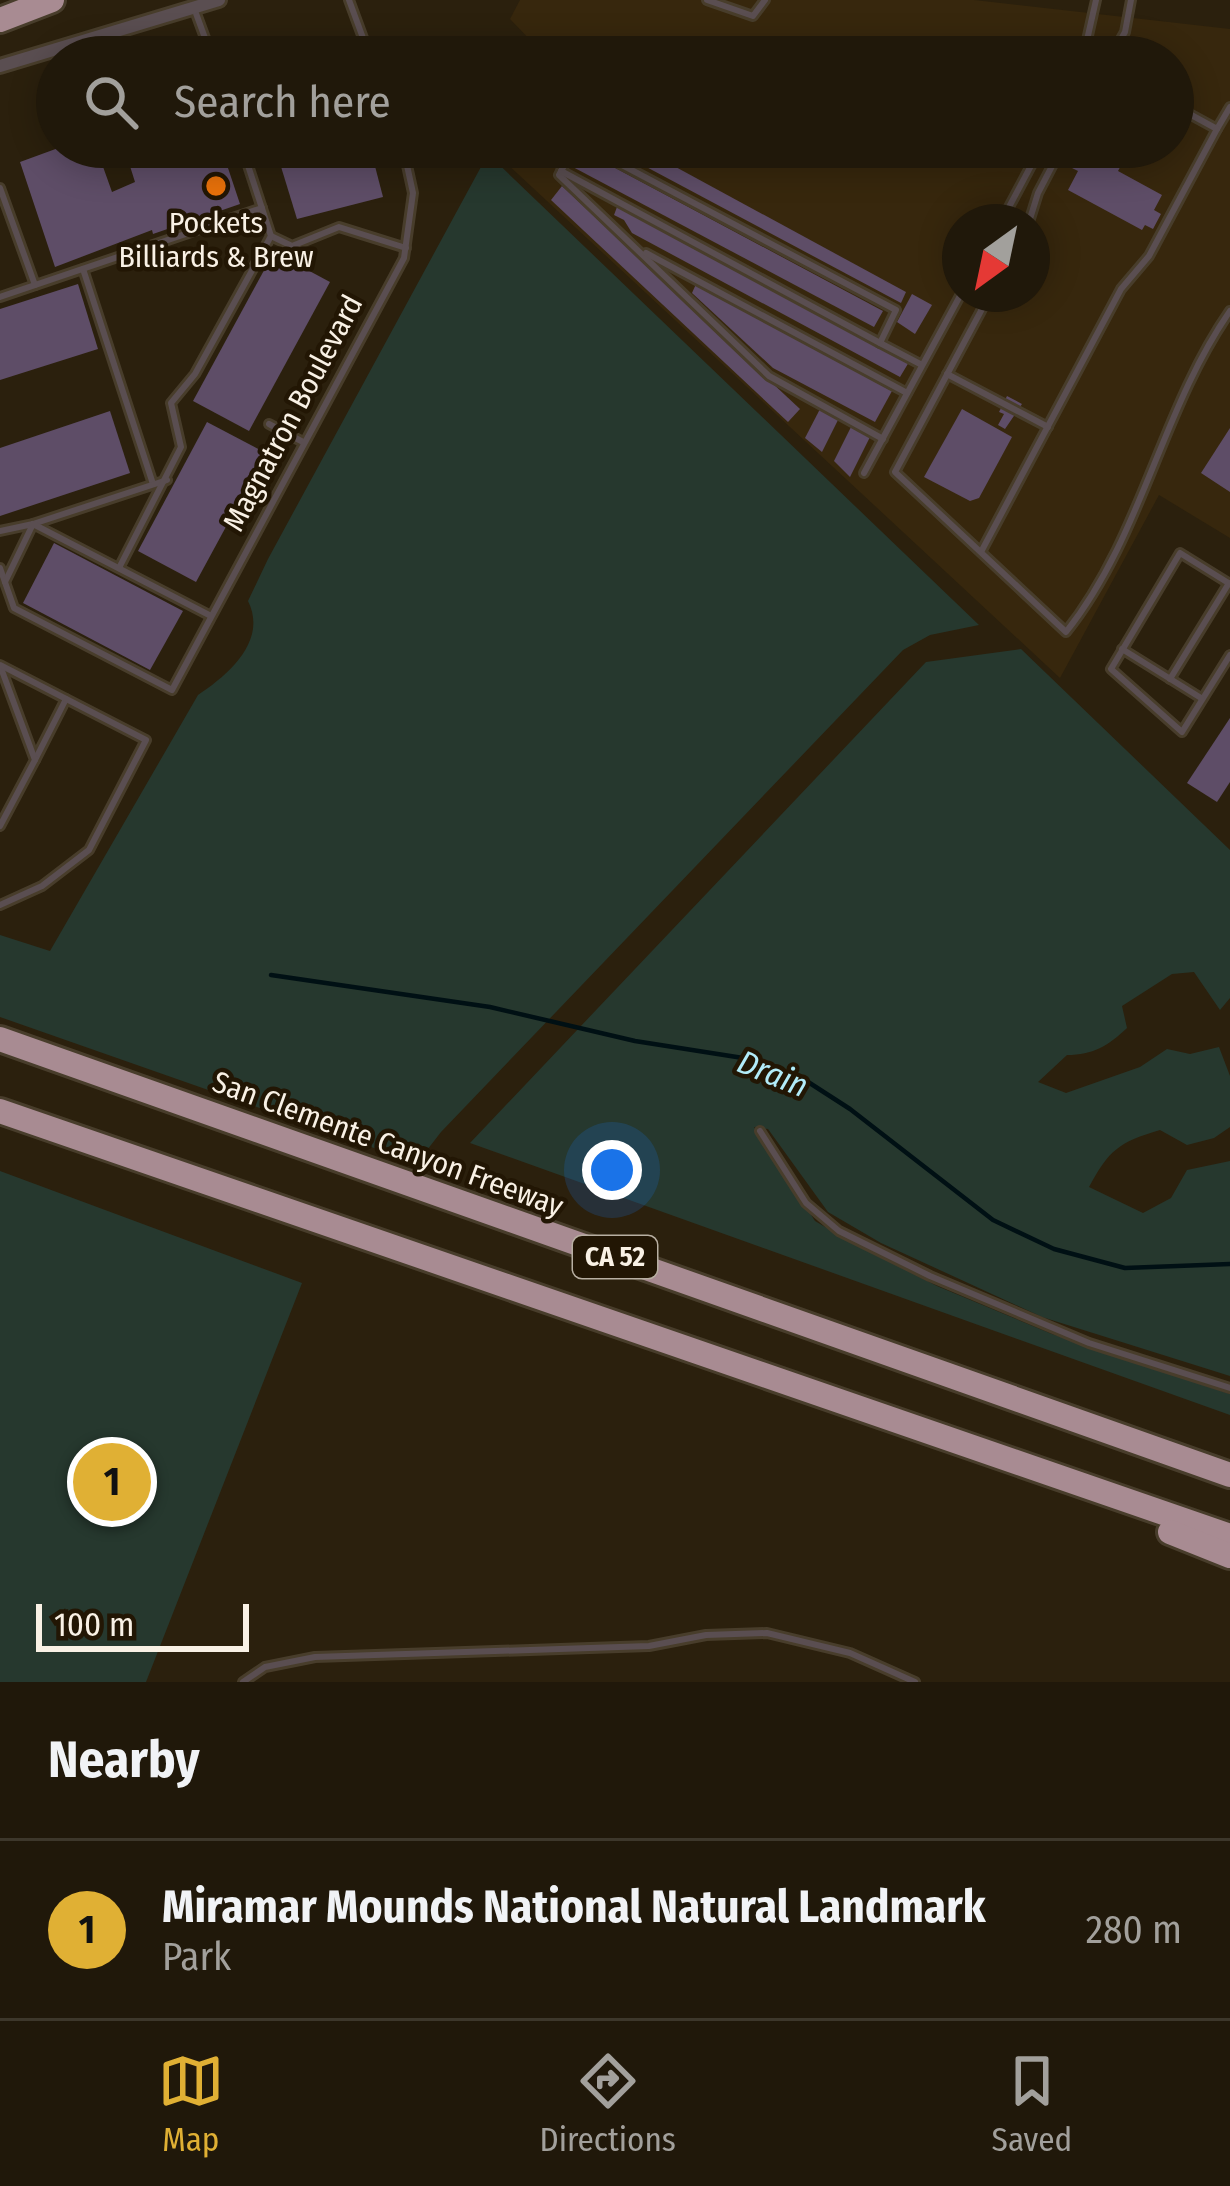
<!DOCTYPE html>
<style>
body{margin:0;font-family:"Fira Sans Condensed",sans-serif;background:#282113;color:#f1f3f6}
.compass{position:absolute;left:942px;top:204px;width:108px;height:108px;border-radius:50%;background:#20180a;box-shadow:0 6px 30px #0003;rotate:213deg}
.scale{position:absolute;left:36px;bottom:30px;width:213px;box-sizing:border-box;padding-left:12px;border:6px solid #f9f1e5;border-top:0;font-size:33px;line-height:42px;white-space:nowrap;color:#f9f1e5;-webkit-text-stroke:9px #221604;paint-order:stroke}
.you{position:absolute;left:612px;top:1170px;width:42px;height:42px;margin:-30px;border:9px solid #fff;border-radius:50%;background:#1a73e8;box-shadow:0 0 0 18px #1a73e833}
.badge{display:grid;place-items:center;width:78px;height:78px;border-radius:50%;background:#e0b034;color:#111;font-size:39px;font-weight:700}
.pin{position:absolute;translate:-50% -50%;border:6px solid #fff;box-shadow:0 3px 12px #0006}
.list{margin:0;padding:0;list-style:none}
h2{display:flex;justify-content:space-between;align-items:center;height:156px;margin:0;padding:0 48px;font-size:51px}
h2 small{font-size:39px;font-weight:400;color:#a2a09c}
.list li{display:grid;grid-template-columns:78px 1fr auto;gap:36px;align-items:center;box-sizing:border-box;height:180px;padding:0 48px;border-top:3px solid #3d372b}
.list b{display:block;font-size:45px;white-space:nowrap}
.list p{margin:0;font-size:39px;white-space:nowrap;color:#a2a09c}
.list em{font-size:39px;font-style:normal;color:#a2a09c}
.icon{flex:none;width:66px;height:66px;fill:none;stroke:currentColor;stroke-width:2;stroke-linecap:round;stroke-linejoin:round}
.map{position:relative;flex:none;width:1230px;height:1682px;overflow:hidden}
.search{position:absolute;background:#20180a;box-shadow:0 6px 30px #0003;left:36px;right:36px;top:36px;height:132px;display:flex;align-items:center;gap:30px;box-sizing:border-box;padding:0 42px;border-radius:66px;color:#a2a09c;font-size:45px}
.sheet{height:336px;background:#20180a}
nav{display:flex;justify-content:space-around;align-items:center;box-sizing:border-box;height:168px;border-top:3px solid #3d372b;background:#20180a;font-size:33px;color:#a2a09c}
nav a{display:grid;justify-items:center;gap:6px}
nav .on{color:#e0b034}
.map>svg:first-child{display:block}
</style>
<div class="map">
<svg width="1230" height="1682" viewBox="0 0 1230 1682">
<rect width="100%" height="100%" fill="#2b200d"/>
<!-- built -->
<path fill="#37270d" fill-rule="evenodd" d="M520 0H974L1230 29V538L1159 495 1060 678 489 147H1173V57H532L537 47 510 19ZM960 222H1032V294H960Z"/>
<!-- green -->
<g fill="#26382e">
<path d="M488 154 979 625 930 635 903 650 441 1132 417 1163 0 1017V935L50 951 198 695C228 675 268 641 248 601L268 559Z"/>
<path d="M1021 649 1230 850V998L1220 1010 1194 972 1172 974 1122 1006 1127 1028C1108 1046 1093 1055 1067 1055L1038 1082 1066 1093 1140 1067 1167 1049 1190 1054 1219 1047 1230 1076V1127L1214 1138 1187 1145 1160 1130C1119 1142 1109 1150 1089 1187L1143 1213 1171 1198 1187 1170 1230 1161V1376L1042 1317 881 1243 828 1212 768 1129 754 1127 815 1221 844 1238 937 1286 1052 1334 1230 1394V1415L470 1143 926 662Z"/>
<polygon points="0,1171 302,1283 146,1682 0,1682"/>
</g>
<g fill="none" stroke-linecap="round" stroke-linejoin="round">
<!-- stream -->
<polyline stroke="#001014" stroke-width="4.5" points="271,975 490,1007 635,1041 743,1058 805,1080 850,1109 993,1220 1054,1249 1125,1268 1230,1264"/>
</g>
<!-- building -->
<g fill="#5e4d67">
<polygon points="61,147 96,147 112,192 135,182 124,147 221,147 240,204 153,234 152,230 55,267 20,162"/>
<polygon points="275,147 370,147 383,197 297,219"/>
<polygon points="609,147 639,147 906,292 901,303"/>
<polygon points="1083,147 1131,147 1118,171 1162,195 1154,210 1161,214 1153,229 1145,225 1142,230 1068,190 1078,171 1072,168"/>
<polygon points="580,149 883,311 874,327 571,166"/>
<polygon points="562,186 800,409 788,422 551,200"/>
<polygon points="617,207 909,362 900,377 632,233 624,220 614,215"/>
<polygon points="274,252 330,282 249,431 193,401"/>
<polygon points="78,284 98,349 0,380 0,309"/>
<polygon points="696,284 892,391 875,422 773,368 692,293"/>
<polygon points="912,294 932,305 915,334 897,322"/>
<polygon points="1007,396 1022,404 1005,429 998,425 1004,414 999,412"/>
<polygon points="820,409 838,420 822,452 805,438"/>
<polygon points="962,409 1012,437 979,498 970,501 924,477"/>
<polygon points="110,411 130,473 0,516 0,448"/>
<polygon points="207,422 266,453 196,582 138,551"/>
<polygon points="851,427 870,437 850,477 834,461"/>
<polygon points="1230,428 1230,492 1201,473"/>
<polygon points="54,543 183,611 150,670 23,603"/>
<polygon points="1230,718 1230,782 1217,802 1187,783"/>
</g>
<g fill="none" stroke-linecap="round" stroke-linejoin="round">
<defs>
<g id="lane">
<polyline points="349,0 370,57"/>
<polyline points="707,0 753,16 765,0"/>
<polyline points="194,8 212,57"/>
<polyline points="1088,57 1087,40 1096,0"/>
<polyline points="1111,57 1125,32 1131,0"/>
<polyline points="1173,105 1217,129 1230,107"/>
<polyline points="574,147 559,175 769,376 883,439"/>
<polyline points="588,147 896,310 880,343 922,365"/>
<polyline points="561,171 880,343"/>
<polyline points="0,188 35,285"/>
<polyline points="1001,222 1041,147"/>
<polyline points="1029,222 1038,193 1062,147"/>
<polyline points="271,236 292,246 339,227 406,248"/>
<polyline points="646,253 907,393"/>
<polyline points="83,269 153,484"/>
<path d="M990 294 895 472 1066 632C1142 537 1161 410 1230 311"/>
<polyline points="0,297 262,208"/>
<polyline points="947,374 1048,427"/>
<polyline points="269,424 303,442"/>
<polyline points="864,473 961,294"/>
<polyline points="0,531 33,524 167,480"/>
<polyline points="981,552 1121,289 1149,256 1217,129"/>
<polyline points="0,568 14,608 172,690 404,258 413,193 403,147"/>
<polyline points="119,568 181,447 171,403 195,374 271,236 242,147"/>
<polyline points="5,582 33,524 211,616"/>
<polyline points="1230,584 1180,553 1111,669 1182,732 1230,655"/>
<polyline points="1122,649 1201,698"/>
<polyline points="1170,679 1229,583"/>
<polyline points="35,760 66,699"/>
<polyline points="0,826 35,760 1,668"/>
<polyline points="0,905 42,886 89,850 146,740 0,665"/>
<polyline points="760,1131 806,1203 839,1231 930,1276 1089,1343 1230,1388"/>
<polyline points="243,1682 265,1667 315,1657 649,1646 706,1635 767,1633 850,1653 915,1682"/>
</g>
<polyline id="street" points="0,66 219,0"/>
<g id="highway">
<polyline points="0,20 52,0"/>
<polyline points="0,1039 1230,1475"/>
<polyline points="0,1111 1230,1536"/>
<polyline points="1170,1532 1230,1556"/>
</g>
</defs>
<!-- lane casing -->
<use href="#lane" stroke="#483d2b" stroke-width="12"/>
<!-- street casing -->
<use href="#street" stroke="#483d2b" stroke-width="18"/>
<!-- highway casing -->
<use href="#highway" stroke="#483d2b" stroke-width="30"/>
<!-- lane -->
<use href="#lane" stroke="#5a4e51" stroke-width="6"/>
<!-- street -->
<use href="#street" stroke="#5a4e51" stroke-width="12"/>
<!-- highway -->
<use href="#highway" stroke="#a88b92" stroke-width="24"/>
</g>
<!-- markers -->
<circle fill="#e8710a" stroke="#221604" stroke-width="4.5" cx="216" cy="186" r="12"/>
<g text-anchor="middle" stroke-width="9" stroke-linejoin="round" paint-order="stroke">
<!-- shield labels -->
<rect fill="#221604" stroke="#b8afa2" stroke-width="3" x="573" y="1236" width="84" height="42" rx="9"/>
<g font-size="27" font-weight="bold" fill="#f9f1e5">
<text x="615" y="1266">CA 52</text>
</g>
<!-- poi labels -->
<g font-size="30" fill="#f9f1e5" stroke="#221604">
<text x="216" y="233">Pockets<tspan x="216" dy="34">Billiards &amp; Brew</tspan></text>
</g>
<!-- street labels -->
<g font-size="30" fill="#f9f1e5" stroke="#221604">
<text transform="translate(293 413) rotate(-62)" y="10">Magnatron Boulevard</text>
<text transform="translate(388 1144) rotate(20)" y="10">San Clemente Canyon Freeway</text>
</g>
<!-- water labels -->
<g font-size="33" font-style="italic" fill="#b2ecf9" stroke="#221604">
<text transform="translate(773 1073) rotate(22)" y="12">Drain</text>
</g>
</g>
</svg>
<svg class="compass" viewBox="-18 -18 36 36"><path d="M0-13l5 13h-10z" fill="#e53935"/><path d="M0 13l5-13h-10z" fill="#a2a09c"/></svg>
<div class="scale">100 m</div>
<div class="you"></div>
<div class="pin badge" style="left:112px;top:1482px">1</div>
<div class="search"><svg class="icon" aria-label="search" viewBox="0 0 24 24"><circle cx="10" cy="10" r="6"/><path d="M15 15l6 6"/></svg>Search here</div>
</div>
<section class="sheet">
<h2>Nearby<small></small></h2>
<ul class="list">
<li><span class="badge">1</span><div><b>Miramar Mounds National Natural Landmark</b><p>Park</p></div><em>280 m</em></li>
</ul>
</section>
<nav>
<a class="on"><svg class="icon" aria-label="map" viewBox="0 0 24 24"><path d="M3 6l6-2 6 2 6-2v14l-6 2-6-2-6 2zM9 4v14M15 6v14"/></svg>Map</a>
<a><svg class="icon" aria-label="directions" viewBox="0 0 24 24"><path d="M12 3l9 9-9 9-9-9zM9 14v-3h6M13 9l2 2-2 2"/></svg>Directions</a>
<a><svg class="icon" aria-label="saved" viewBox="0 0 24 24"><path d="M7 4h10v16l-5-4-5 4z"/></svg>Saved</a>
</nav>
